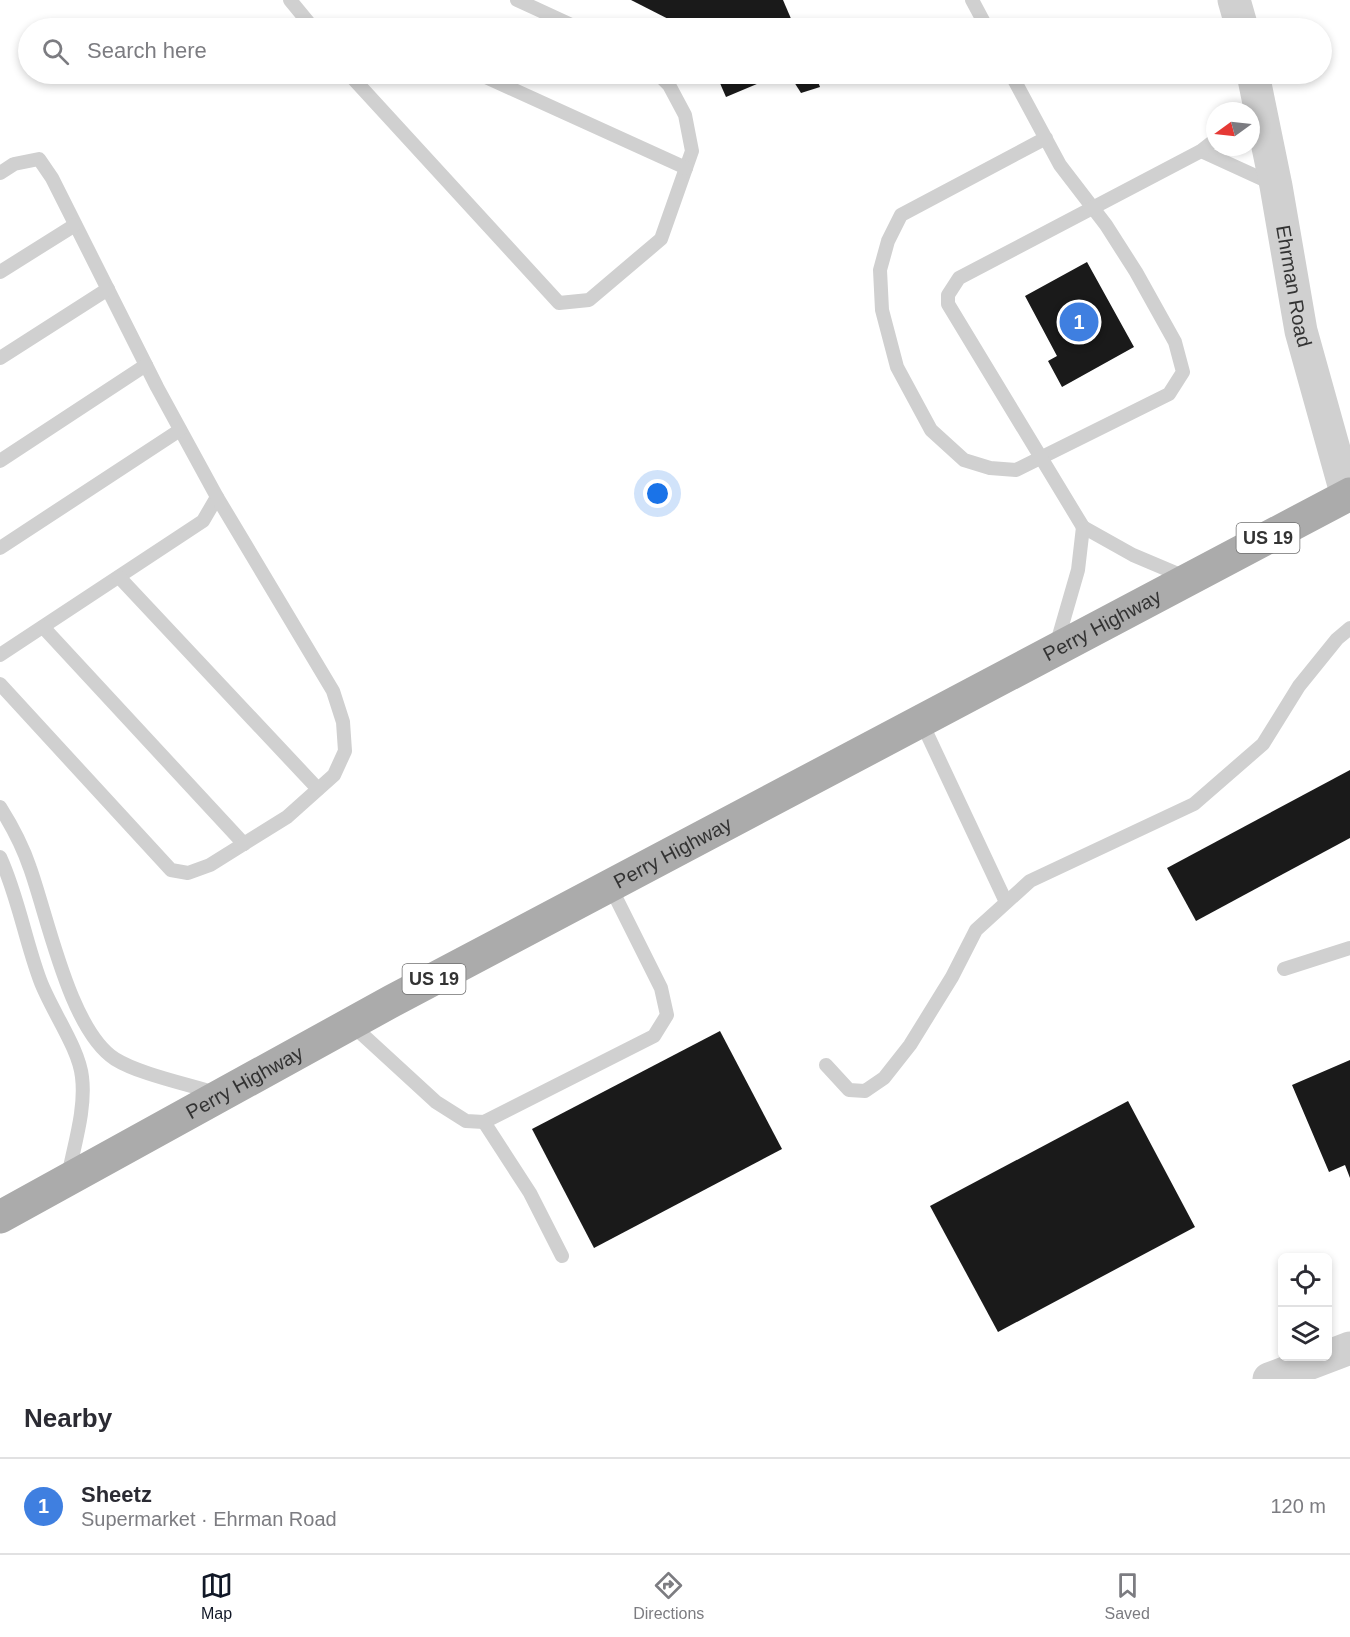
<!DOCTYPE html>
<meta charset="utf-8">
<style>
body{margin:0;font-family:Arial,sans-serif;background:#f7f7f7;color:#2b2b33}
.controls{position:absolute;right:18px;bottom:18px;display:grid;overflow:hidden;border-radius:9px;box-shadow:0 3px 9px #0003}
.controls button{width:54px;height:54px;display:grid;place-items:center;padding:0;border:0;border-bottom:2px solid #e1e1e2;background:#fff;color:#2b2b33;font:30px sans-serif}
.compass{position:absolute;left:1206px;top:102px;width:54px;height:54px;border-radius:50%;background:#fff;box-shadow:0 3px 9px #0003;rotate:255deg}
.you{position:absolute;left:658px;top:494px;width:21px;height:21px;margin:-15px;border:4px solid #fff;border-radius:50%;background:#1a73e8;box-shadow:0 0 0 9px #1a73e833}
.badge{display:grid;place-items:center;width:39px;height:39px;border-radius:50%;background:#111827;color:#fff;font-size:20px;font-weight:700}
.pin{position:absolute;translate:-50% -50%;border:3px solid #fff;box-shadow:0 2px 6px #0006}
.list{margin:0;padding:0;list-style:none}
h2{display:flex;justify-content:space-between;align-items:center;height:78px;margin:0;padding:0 24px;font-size:26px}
h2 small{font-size:20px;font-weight:400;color:#7c7c81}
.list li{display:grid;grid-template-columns:39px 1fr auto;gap:18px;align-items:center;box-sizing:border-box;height:96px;padding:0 24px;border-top:2px solid #e1e1e2}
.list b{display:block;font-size:22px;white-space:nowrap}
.list p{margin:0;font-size:20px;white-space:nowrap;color:#7c7c81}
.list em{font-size:20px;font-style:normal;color:#7c7c81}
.icon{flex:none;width:33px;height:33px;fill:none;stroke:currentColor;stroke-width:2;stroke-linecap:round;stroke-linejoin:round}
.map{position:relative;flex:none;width:1350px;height:1379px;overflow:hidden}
.search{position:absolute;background:#fff;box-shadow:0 3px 9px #0003;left:18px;right:18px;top:18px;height:66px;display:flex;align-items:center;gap:15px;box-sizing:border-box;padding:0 21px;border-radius:33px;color:#7c7c81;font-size:22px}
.sheet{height:174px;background:#fff}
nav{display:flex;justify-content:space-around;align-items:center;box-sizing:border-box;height:84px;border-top:2px solid #e1e1e2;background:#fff;font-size:16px;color:#7c7c81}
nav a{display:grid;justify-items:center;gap:3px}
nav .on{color:#111827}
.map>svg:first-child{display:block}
</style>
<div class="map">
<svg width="1350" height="1379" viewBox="0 0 1350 1379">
<rect width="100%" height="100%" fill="#fff"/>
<!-- building -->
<g fill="#1a1a1a">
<polygon points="631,0 783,0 795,28 686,28"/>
<polygon points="716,74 781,74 726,97"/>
<polygon points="789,74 815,74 820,87 801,93"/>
<polygon points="1087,262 1134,347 1062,387 1048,361 1057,356 1025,296"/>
<polygon points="1350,770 1350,838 1196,921 1167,868"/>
<polygon points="720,1031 782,1149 594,1248 532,1129"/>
<polygon points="1350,1060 1350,1178 1345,1165 1329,1172 1292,1085"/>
<polygon points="1128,1101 1195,1227 998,1332 930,1206"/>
</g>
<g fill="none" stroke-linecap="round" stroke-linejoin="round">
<!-- service -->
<g stroke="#d0d0d0" stroke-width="14">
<polyline points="290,0 313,28"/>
<polyline points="517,0 578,28"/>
<polyline points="972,0 987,28"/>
<polyline points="349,74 559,303 589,300 661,239 692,151 685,115 669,85 658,74"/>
<polyline points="479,74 686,168"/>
<polyline points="1011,74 1060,165 1106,225 1136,272 1175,342 1183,372 1169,394 1016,470 990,468 964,460 931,430 897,367 882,310 880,270 888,241 901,215 1046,138"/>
<polyline points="1201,151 1273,184"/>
<polyline points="0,173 14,164 39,159 52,178 157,387 217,497 203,521 0,655"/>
<polyline points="0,272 75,225"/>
<polyline points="0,358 108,289"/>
<polyline points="0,461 146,365"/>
<polyline points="1083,527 948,304 948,295 959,278 1201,151 1215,140"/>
<polyline points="0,548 180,430"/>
<polyline points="119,577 318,789"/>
<polyline points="43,627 244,844"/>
<polyline points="1056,646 1078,570 1083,527 1133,555 1185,577"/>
<polyline points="0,684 171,870 188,873 210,865 287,817 334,775 345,751 343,722 333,691 217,497"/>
<polyline points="921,721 1006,902"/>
<path d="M0 807C12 826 23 847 30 868 48 918 70 1030 115 1059 139 1074 187 1084 215 1093"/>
<path d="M0 857C18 896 25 940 40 980 51 1010 79 1048 82 1077 86 1109 74 1145 68 1177"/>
<polyline points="1284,969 1350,948"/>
<polyline points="351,1024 436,1102 466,1121 484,1122 654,1036 667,1015 661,988 610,886"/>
<polyline points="826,1065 849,1090 865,1091 884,1078 910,1045 952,977 976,930 1030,881 1194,804 1263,744 1299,686 1337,639 1350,628"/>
<polyline points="484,1122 530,1193 562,1256"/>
</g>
<!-- tertiary -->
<g stroke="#d0d0d0" stroke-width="33">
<polyline points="1234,0 1242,28"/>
<path id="s1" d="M1253 74 1276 186 1301 331 1347 496"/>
<polyline points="1269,1379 1350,1348"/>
</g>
<!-- primary -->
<path stroke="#ababab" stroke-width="33" id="s2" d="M0 1217 392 1001 1350 494"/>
</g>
<g text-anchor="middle" stroke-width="6" stroke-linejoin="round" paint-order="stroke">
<!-- shield labels -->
<g fill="#fff" stroke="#707070" stroke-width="1.5">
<rect x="1236.5" y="523" width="63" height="30" rx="4.5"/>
<rect x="402.5" y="964" width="63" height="30" rx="4.5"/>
</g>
<g font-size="18" font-weight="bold" fill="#333">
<text x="1268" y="544">US 19</text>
<text x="434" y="985">US 19</text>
</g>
<!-- street labels -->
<g font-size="20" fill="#333" stroke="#fff">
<text dy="7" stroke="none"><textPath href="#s1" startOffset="216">Ehrman Road</textPath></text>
<text dy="7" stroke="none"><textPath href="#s2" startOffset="1251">Perry Highway</textPath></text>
<text dy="7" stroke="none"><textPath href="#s2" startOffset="765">Perry Highway</textPath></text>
<text dy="7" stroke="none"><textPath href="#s2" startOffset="279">Perry Highway</textPath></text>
</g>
</g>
</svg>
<div class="controls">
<button><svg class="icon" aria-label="locate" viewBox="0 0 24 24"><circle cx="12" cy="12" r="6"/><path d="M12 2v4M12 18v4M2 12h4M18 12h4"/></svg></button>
<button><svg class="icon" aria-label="layers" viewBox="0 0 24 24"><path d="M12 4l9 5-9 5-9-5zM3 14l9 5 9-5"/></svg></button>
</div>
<svg class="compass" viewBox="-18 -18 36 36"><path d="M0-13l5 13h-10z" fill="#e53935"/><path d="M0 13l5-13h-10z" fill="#7c7c81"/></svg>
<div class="you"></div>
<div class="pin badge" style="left:1079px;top:322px;background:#3f7fe0">1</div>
<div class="search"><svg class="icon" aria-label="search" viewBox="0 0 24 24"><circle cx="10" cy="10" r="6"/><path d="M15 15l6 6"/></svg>Search here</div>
</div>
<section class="sheet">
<h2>Nearby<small></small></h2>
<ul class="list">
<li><span class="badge" style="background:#3f7fe0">1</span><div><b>Sheetz</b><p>Supermarket · Ehrman Road</p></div><em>120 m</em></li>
</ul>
</section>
<nav>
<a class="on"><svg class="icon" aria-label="map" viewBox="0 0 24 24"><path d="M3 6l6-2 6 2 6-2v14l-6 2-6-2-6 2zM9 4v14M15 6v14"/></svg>Map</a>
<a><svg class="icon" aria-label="directions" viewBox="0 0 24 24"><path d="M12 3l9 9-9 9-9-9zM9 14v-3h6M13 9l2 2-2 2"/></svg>Directions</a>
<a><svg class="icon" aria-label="saved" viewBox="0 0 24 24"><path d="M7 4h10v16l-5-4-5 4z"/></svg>Saved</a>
</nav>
